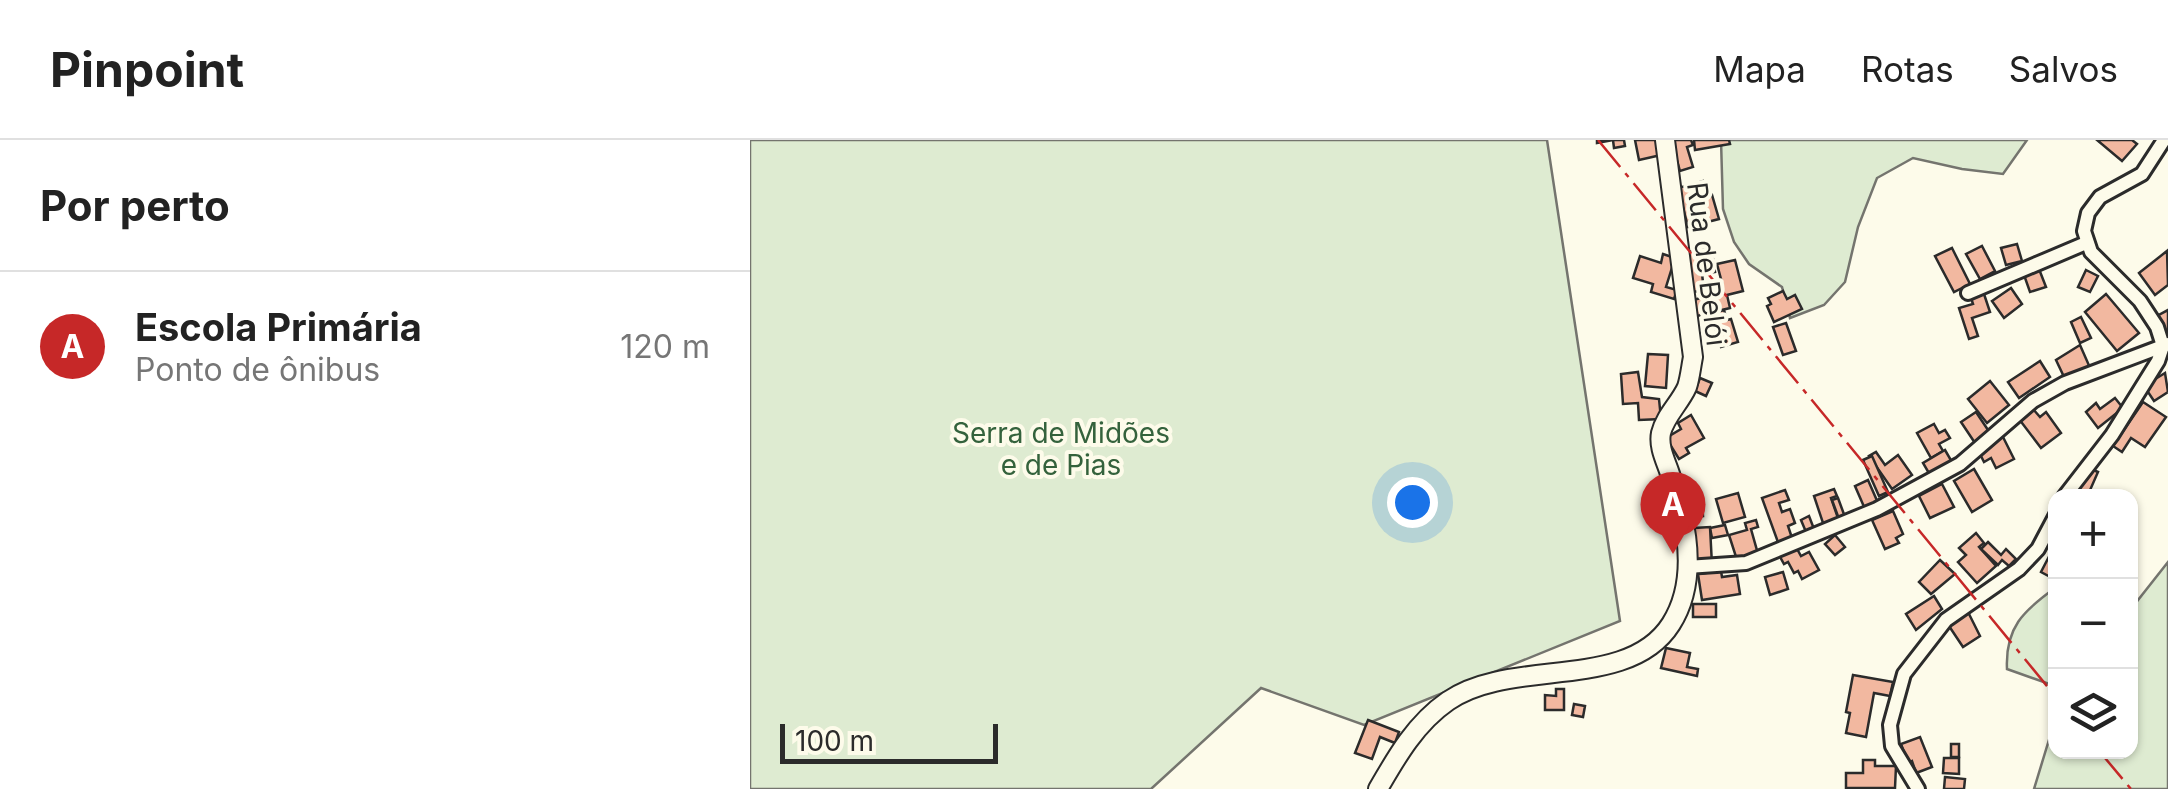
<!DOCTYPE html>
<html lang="pt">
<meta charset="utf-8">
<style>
body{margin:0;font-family:Inter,sans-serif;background:#f2f2f2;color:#222}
.controls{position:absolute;right:30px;bottom:30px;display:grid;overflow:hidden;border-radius:20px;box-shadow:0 2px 8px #0004}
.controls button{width:90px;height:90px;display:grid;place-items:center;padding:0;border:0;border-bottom:2px solid #e0e0e0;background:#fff;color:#222;font:50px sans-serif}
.scale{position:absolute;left:30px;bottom:25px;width:218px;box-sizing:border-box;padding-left:10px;border:5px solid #2b2b2b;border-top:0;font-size:28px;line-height:35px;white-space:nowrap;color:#2b2b2b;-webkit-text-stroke:8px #fdfbea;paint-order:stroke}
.you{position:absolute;left:662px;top:362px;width:35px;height:35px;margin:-25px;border:8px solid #fff;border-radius:50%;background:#1a73e8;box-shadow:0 0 0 15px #1a73e833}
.badge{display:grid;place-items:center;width:65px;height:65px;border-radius:50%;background:#c62828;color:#fff;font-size:32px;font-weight:700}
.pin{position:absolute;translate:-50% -82px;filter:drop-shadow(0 2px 5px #0008)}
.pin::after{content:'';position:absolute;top:52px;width:35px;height:30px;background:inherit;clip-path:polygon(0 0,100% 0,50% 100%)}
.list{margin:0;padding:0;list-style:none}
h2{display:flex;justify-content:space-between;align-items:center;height:130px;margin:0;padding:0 40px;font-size:42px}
h2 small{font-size:32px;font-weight:400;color:#767676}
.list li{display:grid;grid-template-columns:65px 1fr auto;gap:30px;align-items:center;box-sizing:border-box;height:150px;padding:0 40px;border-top:2px solid #e0e0e0}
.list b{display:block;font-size:38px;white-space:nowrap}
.list p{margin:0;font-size:32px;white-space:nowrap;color:#767676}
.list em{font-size:32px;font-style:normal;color:#767676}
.icon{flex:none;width:55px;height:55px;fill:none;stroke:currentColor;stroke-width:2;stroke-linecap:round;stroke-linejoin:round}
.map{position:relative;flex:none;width:1418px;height:649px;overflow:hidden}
header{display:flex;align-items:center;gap:60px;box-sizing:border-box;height:140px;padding:0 50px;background:#fff;border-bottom:2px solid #e0e0e0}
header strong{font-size:48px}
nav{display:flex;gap:55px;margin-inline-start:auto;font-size:35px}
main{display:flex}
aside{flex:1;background:#fff}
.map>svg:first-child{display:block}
</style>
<header>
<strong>Pinpoint</strong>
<nav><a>Mapa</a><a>Rotas</a><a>Salvos</a></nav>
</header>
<main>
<aside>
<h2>Por perto<small></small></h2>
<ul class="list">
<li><span class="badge">A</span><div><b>Escola Primária</b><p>Ponto de ônibus</p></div><em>120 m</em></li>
</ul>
</aside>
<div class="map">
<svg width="1418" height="649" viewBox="0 0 1418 649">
<rect width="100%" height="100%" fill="#fdfbea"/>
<!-- green -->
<g fill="#deebd1" stroke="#74746e" stroke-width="2.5">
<polygon points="0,0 797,0 870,481 614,585 511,548 401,649 0,649"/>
<polygon points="971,0 1277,0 1253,34 1212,29 1163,18 1127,38 1108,87 1095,142 1074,165 1040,178 1032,147 999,124 984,102 973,69"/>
<polygon points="1418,422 1418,649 1284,649 1305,580 1306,612 1380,612 1381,469"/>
<path d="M1305 448V546L1257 529C1255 488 1273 471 1305 448Z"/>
</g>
<!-- building -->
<g fill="#f2b8a0" stroke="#2b2b2b" stroke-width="2.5">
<polygon points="847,0 874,0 875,6 864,8 863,0 847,3"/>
<polygon points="885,0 908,0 911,15 889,20"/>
<polygon points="921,0 941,0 943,5 937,7 943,27 930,31"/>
<polygon points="944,0 979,0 980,4 945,10"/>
<polygon points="1347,0 1382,0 1387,4 1372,21"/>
<polygon points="953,41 957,57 962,55 969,79 938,87 928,48"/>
<polygon points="1267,104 1272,121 1256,125 1251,108"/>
<polygon points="1232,106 1245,131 1230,139 1216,114"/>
<polygon points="1202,108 1220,144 1204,152 1185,116"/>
<polygon points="954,110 955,120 963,119 965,132 952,134 954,150 943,152 937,112"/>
<polygon points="1417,111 1418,145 1405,155 1389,133"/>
<polygon points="913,114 925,118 916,147 927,150 924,159 901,152 903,144 883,138 890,116 911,123"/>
<polygon points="985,120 993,151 977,155 980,168 947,176 943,160 967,154 965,145 972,143 967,124"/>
<polygon points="1289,129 1296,147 1280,152 1274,135"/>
<polygon points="1336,130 1348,136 1340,152 1328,147"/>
<polygon points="1261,148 1272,164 1254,178 1242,161"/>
<polygon points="1033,151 1037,159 1045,155 1052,169 1024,182 1017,166 1021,164 1018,158"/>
<polygon points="1233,151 1240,172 1222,178 1228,196 1219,199 1209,168 1223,164 1220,155"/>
<polygon points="1356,154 1389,193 1367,211 1335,172"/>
<polygon points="974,170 977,180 981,179 988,202 971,207 961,174"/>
<polygon points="1418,170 1418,198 1416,199 1405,177"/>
<polygon points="1331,177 1341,198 1330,203 1321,182"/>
<polygon points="1036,183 1046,211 1033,215 1023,187"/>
<polygon points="1330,205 1341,230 1316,241 1306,220"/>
<polygon points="898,214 918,215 916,248 895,246"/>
<polygon points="1290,221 1300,237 1269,258 1258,242"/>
<polygon points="888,232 892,257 909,259 911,279 889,280 888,263 873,264 871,234"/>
<polygon points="1415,233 1418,252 1404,261 1394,246"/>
<polygon points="950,238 962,243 956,256 945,251"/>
<polygon points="1240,241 1259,265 1237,283 1218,259"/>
<polygon points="1365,258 1373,268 1348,288 1336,272 1346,263 1350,269"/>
<polygon points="1393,262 1416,277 1395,307 1381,298 1372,312 1363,306"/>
<polygon points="1283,269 1290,277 1296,272 1311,293 1291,308 1269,279"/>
<polygon points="1226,272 1240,293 1225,303 1211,282"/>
<polygon points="941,275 954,298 936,308 939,313 929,319 916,298 931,289 928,283"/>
<polygon points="1184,284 1189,293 1195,290 1200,298 1189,304 1193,311 1181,318 1167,293"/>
<polygon points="1253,297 1264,319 1246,328 1241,318 1234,322 1228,310"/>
<polygon points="1195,310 1202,322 1180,335 1173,323"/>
<polygon points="1126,312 1135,325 1148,315 1162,335 1142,349 1119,316"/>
<polygon points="1122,316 1138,352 1129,356 1113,320"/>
<polygon points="1339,328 1348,332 1337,357 1317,357"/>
<polygon points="1224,329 1242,360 1222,372 1204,341"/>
<polygon points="1118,340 1128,363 1115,369 1105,346"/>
<polygon points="1192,344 1204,367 1180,378 1169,356"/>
<polygon points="1084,349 1087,356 1081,358 1089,381 1074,386 1064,356"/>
<polygon points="1035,350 1039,360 1029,363 1032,372 1040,369 1045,383 1038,386 1043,401 1029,405 1012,358"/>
<polygon points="988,353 995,377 973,383 966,359"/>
<polygon points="1088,358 1095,377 1089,379 1082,360"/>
<polygon points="952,360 953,376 941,377 940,361"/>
<polygon points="1143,371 1153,394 1146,398 1149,403 1135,409 1122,380"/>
<polygon points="1059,376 1064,389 1056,392 1051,380"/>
<polygon points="1006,380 1008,387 1001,389 1008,414 987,420 979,395 997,390 995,383"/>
<polygon points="975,385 978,395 962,398 960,388"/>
<polygon points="960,387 962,425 946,426 944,388"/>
<polygon points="1226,393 1234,403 1229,407 1246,426 1227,443 1208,422 1216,415 1209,408"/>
<polygon points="1085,395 1095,407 1085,415 1075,404"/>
<polygon points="1238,402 1251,415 1256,409 1266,419 1259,426 1252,420 1248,425 1231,409"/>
<polygon points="1305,405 1306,405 1306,440 1291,432"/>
<polygon points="1046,407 1051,416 1059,412 1069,430 1052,439 1048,431 1044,433 1038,422 1034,424 1029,415"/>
<polygon points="1190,420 1205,434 1181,454 1169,442"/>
<polygon points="971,431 972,437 987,435 990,454 952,460 948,434"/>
<polygon points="1033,432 1038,449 1020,455 1015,437"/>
<polygon points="1184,456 1192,469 1166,490 1156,474"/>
<rect x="943" y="464" width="23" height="13"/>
<polygon points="1217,470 1230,496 1213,507 1197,483"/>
<polygon points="916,508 940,513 937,527 948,529 947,536 911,528"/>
<polygon points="1103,535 1143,542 1140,556 1124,553 1116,597 1096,593 1100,573 1096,572"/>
<polygon points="806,549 814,549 814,570 795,570 795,555 806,556"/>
<polygon points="824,564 835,566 833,577 822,575"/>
<polygon points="618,580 649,592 645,603 630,597 622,619 605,613"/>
<polygon points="1170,597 1182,627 1166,633 1162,621 1158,623 1151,604"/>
<rect x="1201" y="604" width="8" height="13"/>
<polygon points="1194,618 1209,618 1209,634 1193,633"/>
<polygon points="1113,620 1125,620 1125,626 1146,626 1145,648 1096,648 1096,633 1113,633"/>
<polygon points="1195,637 1215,639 1214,649 1194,649"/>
</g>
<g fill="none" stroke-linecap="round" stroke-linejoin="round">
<defs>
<g id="minor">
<polyline points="1218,153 1336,103"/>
<polyline points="1413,206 1407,187 1390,161 1341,112 1334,91 1338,73 1350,57 1392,34 1414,0"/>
<polyline points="1314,357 1362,295 1408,221 1413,206"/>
<polyline points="937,427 996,423 1127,369 1210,324 1283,261 1315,243 1418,204"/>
<polyline points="1168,649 1142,606 1140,585 1154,534 1196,480 1269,429 1288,409 1306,375"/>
</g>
<path id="tertiary" d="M628 649C647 616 666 583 698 561 761 517 878 552 921 484 949 440 937 382 921 337 917 323 908 308 911 293 915 276 930 263 937 247 940 238 941 227 943 217L915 0"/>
</defs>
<!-- minor casing -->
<use href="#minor" stroke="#2b2b2b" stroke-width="18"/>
<!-- tertiary casing -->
<use href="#tertiary" stroke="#2b2b2b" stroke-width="22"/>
<!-- minor -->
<use href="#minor" stroke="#fdfbea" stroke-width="12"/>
<!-- tertiary -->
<use href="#tertiary" stroke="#fdfbea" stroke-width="18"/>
<!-- power -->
<g stroke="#c62828" stroke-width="2.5" stroke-dasharray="35 8 5 8" stroke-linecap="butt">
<polyline points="848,0 1306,557"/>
<polyline points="1350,612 1381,649"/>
</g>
</g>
<g text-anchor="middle" stroke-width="8" stroke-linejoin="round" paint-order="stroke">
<!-- street labels -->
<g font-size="28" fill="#2b2b2b" stroke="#fdfbea">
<text transform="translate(957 124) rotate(83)" y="10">Rua de Belói</text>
</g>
<!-- park labels -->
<g font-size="28" fill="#34623c" stroke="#fdfbea">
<text x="311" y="303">Serra de Midões<tspan x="311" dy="32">e de Pias</tspan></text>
</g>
</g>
</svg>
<div class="controls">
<button>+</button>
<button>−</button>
<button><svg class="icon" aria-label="layers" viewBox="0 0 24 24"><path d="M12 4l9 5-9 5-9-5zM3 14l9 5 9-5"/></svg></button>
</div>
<div class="scale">100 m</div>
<div class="you"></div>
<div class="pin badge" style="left:923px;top:414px">A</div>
</div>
</main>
